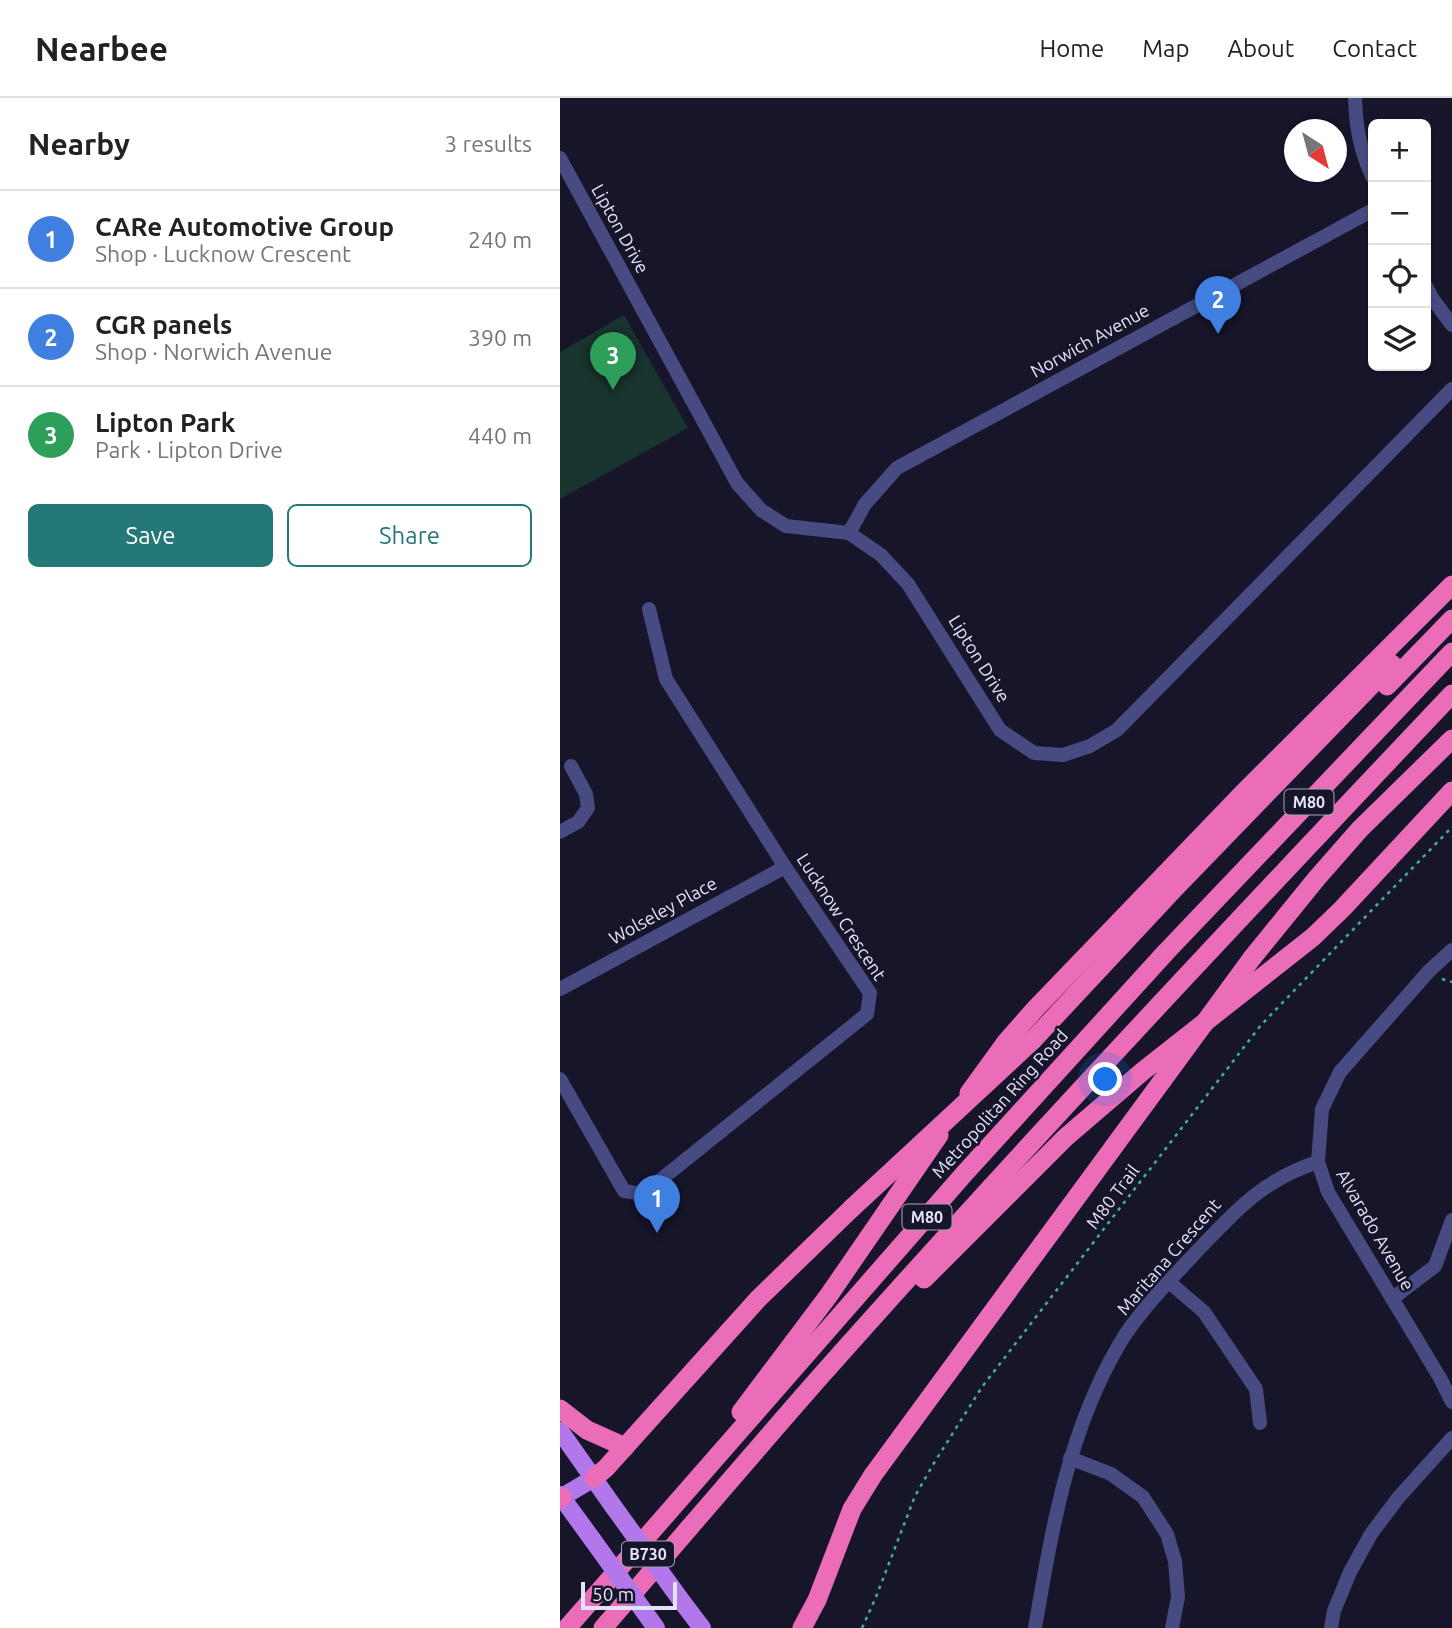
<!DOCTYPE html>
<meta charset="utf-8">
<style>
body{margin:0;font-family:Ubuntu,sans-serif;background:#f2f2f2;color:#222}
.controls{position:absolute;right:21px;top:21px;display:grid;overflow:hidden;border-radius:10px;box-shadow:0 2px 5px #0004}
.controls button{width:63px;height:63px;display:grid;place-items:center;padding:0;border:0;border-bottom:2px solid #e0e0e0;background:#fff;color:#222;font:35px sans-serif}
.compass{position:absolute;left:724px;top:21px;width:63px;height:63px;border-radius:50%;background:#fff;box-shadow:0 2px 5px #0004;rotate:144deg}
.scale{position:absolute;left:21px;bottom:18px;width:96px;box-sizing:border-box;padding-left:7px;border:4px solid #e2e2fb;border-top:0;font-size:19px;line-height:24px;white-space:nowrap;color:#e2e2fb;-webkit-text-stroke:5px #16152a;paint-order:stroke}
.you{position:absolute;left:546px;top:982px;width:24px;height:24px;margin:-18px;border:5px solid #fff;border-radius:50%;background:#1a73e8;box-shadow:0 0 0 10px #1a73e833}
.badge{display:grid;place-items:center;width:46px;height:46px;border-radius:50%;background:#247877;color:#fff;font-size:23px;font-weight:700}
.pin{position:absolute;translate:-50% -58px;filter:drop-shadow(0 2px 4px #0008)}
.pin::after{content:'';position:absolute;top:37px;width:24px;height:21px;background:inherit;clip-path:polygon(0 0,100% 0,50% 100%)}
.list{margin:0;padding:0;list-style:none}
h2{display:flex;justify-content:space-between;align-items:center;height:91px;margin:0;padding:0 28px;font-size:30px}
h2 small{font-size:23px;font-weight:400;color:#767676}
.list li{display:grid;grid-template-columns:46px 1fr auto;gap:21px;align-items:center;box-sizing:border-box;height:98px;padding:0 28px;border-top:2px solid #e0e0e0}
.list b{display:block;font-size:26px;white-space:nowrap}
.list p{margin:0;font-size:23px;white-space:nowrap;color:#767676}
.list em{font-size:23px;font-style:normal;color:#767676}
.actions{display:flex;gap:14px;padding:21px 28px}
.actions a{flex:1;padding:16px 0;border:2px solid #247877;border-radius:10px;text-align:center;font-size:24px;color:#247877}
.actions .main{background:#247877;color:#fff}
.icon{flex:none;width:38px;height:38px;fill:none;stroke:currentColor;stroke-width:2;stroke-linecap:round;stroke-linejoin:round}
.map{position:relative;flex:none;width:892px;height:1530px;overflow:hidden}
header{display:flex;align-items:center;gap:42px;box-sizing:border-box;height:98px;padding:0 35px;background:#fff;border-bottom:2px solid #e0e0e0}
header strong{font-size:33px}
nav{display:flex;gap:38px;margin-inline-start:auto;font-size:24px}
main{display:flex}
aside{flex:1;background:#fff}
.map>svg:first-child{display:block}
</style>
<header>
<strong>Nearbee</strong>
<nav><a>Home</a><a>Map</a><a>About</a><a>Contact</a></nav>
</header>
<main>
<aside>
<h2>Nearby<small>3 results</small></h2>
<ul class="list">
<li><span class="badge" style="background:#3f7fe0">1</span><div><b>CARe Automotive Group</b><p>Shop · Lucknow Crescent</p></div><em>240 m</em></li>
<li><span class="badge" style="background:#3f7fe0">2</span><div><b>CGR panels</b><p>Shop · Norwich Avenue</p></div><em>390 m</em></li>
<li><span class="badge" style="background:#2e9e5b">3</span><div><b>Lipton Park</b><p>Park · Lipton Drive</p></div><em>440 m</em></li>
</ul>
<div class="actions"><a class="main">Save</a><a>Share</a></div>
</aside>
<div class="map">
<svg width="892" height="1530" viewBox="0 0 892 1530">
<rect width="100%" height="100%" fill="#16152a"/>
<!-- green -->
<polygon fill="#19332f" points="64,217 128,330 0,401 0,254"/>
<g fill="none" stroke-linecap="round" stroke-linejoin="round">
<!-- path -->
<g stroke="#42ae9b" stroke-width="2.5" stroke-dasharray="3.5 5" stroke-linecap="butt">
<polyline points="882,881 892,884"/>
<polyline points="302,1530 316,1499 355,1398 374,1365 422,1289 701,927 892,729"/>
</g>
<!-- minor -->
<g stroke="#474b82" stroke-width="14">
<path d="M795 0C796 29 800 53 813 80"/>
<polyline points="0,60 177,385 201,412 226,428 289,435 321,457 348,486 440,632 474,655 503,657 530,648 557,632 892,291"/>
<polyline points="866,188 872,200 892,227"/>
<polyline points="289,435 305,406 337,370 813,112"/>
<polyline points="0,734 18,724 28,710 26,696 11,668"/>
<polyline points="892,852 869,873 780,974 762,1011 758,1064 768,1094 880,1280 892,1304"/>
<polyline points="0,891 225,769"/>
<polyline points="0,981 64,1093 83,1096 307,916 310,895 225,769 106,581 89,511"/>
<polyline points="609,1184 644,1214 696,1291 700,1325"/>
<polyline points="832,1201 875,1168 892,1122"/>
<polyline points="510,1360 551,1376 583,1399 607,1436 615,1463 618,1499 612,1530"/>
<path d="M475 1530C492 1431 508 1333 560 1245 579 1213 613 1179 639 1151 676 1112 704 1081 758 1064"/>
<polyline points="771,1530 774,1513 790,1474 811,1436 838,1400 892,1340"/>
</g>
<!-- major -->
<g stroke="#b377ec" stroke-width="18">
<polyline points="0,1333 53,1408"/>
<polyline points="0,1397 32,1441"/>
<polyline points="2,1399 34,1380"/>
<polyline points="123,1505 142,1530"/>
</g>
<!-- highway -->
<g stroke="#eb6db8" stroke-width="19">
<polyline points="827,588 892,521"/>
<polyline points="692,860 757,780 800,731 892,641"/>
<polyline points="473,942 615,790 832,566"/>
<polyline points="409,995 446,944 476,910 684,694 892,487"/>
<polyline points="364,1181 506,1039 583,973 753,839 782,811 892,693"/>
<polyline points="0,1311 27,1332 65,1349"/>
<polyline points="181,1314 269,1197 379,1037"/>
<polyline points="34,1380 46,1370 198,1201 292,1110"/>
<polyline points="0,1401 2,1399"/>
<polyline points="7,1530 404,1076 606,854 892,554"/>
<path d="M43 1530C115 1447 186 1363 259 1280 465 1048 678 822 892 596"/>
<polyline points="242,1530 257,1502 292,1411 313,1377 602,983"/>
</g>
<!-- major-bridge -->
<g stroke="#b377ec" stroke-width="18">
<polyline points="53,1408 123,1505"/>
<polyline points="32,1441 96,1530"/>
</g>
<!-- highway-bridge -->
<g stroke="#eb6db8" stroke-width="19">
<polyline points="602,983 692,860"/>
<polyline points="292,1110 473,942"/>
</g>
</g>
<g text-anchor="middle" stroke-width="5" stroke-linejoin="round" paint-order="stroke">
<!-- shield labels -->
<g fill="#16152a" stroke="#a5a4bc" stroke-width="2">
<rect x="724.5" y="691.5" width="49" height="25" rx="5"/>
<rect x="342.5" y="1106.5" width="49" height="25" rx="5"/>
<rect x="62" y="1443.5" width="52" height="25" rx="5"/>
</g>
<g font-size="16" font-weight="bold" fill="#e2e2fb">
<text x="749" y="710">M80</text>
<text x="367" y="1125">M80</text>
<text x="88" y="1462">B730</text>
</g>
<!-- street labels -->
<g font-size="18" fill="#e2e2fb" stroke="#16152a">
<text transform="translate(60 131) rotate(61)" y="6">Lipton Drive</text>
<text transform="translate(530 243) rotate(-29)" y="6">Norwich Avenue</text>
<text transform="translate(419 561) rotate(58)" y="6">Lipton Drive</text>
<text transform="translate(103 813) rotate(-29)" y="6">Wolseley Place</text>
<text transform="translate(281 819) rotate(57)" y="6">Lucknow Crescent</text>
<text transform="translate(440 1006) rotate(-48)" y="6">Metropolitan Ring Road</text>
<text transform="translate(553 1099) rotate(-53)" y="6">M80 Trail</text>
<text transform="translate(815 1132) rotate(60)" y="6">Alvarado Avenue</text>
<text transform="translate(609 1159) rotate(-49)" y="6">Maritana Crescent</text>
</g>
</g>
</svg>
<div class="controls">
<button>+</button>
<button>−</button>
<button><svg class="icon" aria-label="locate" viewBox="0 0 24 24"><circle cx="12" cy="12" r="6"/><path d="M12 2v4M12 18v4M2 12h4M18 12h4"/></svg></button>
<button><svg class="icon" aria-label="layers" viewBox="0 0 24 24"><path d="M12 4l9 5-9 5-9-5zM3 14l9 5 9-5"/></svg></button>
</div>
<svg class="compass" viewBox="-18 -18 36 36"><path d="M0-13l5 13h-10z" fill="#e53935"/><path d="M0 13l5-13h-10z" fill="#767676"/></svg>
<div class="scale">50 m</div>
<div class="you"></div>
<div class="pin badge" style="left:97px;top:1135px;background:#3f7fe0">1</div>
<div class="pin badge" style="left:658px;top:236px;background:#3f7fe0">2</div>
<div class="pin badge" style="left:53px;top:292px;background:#2e9e5b">3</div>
</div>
</main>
